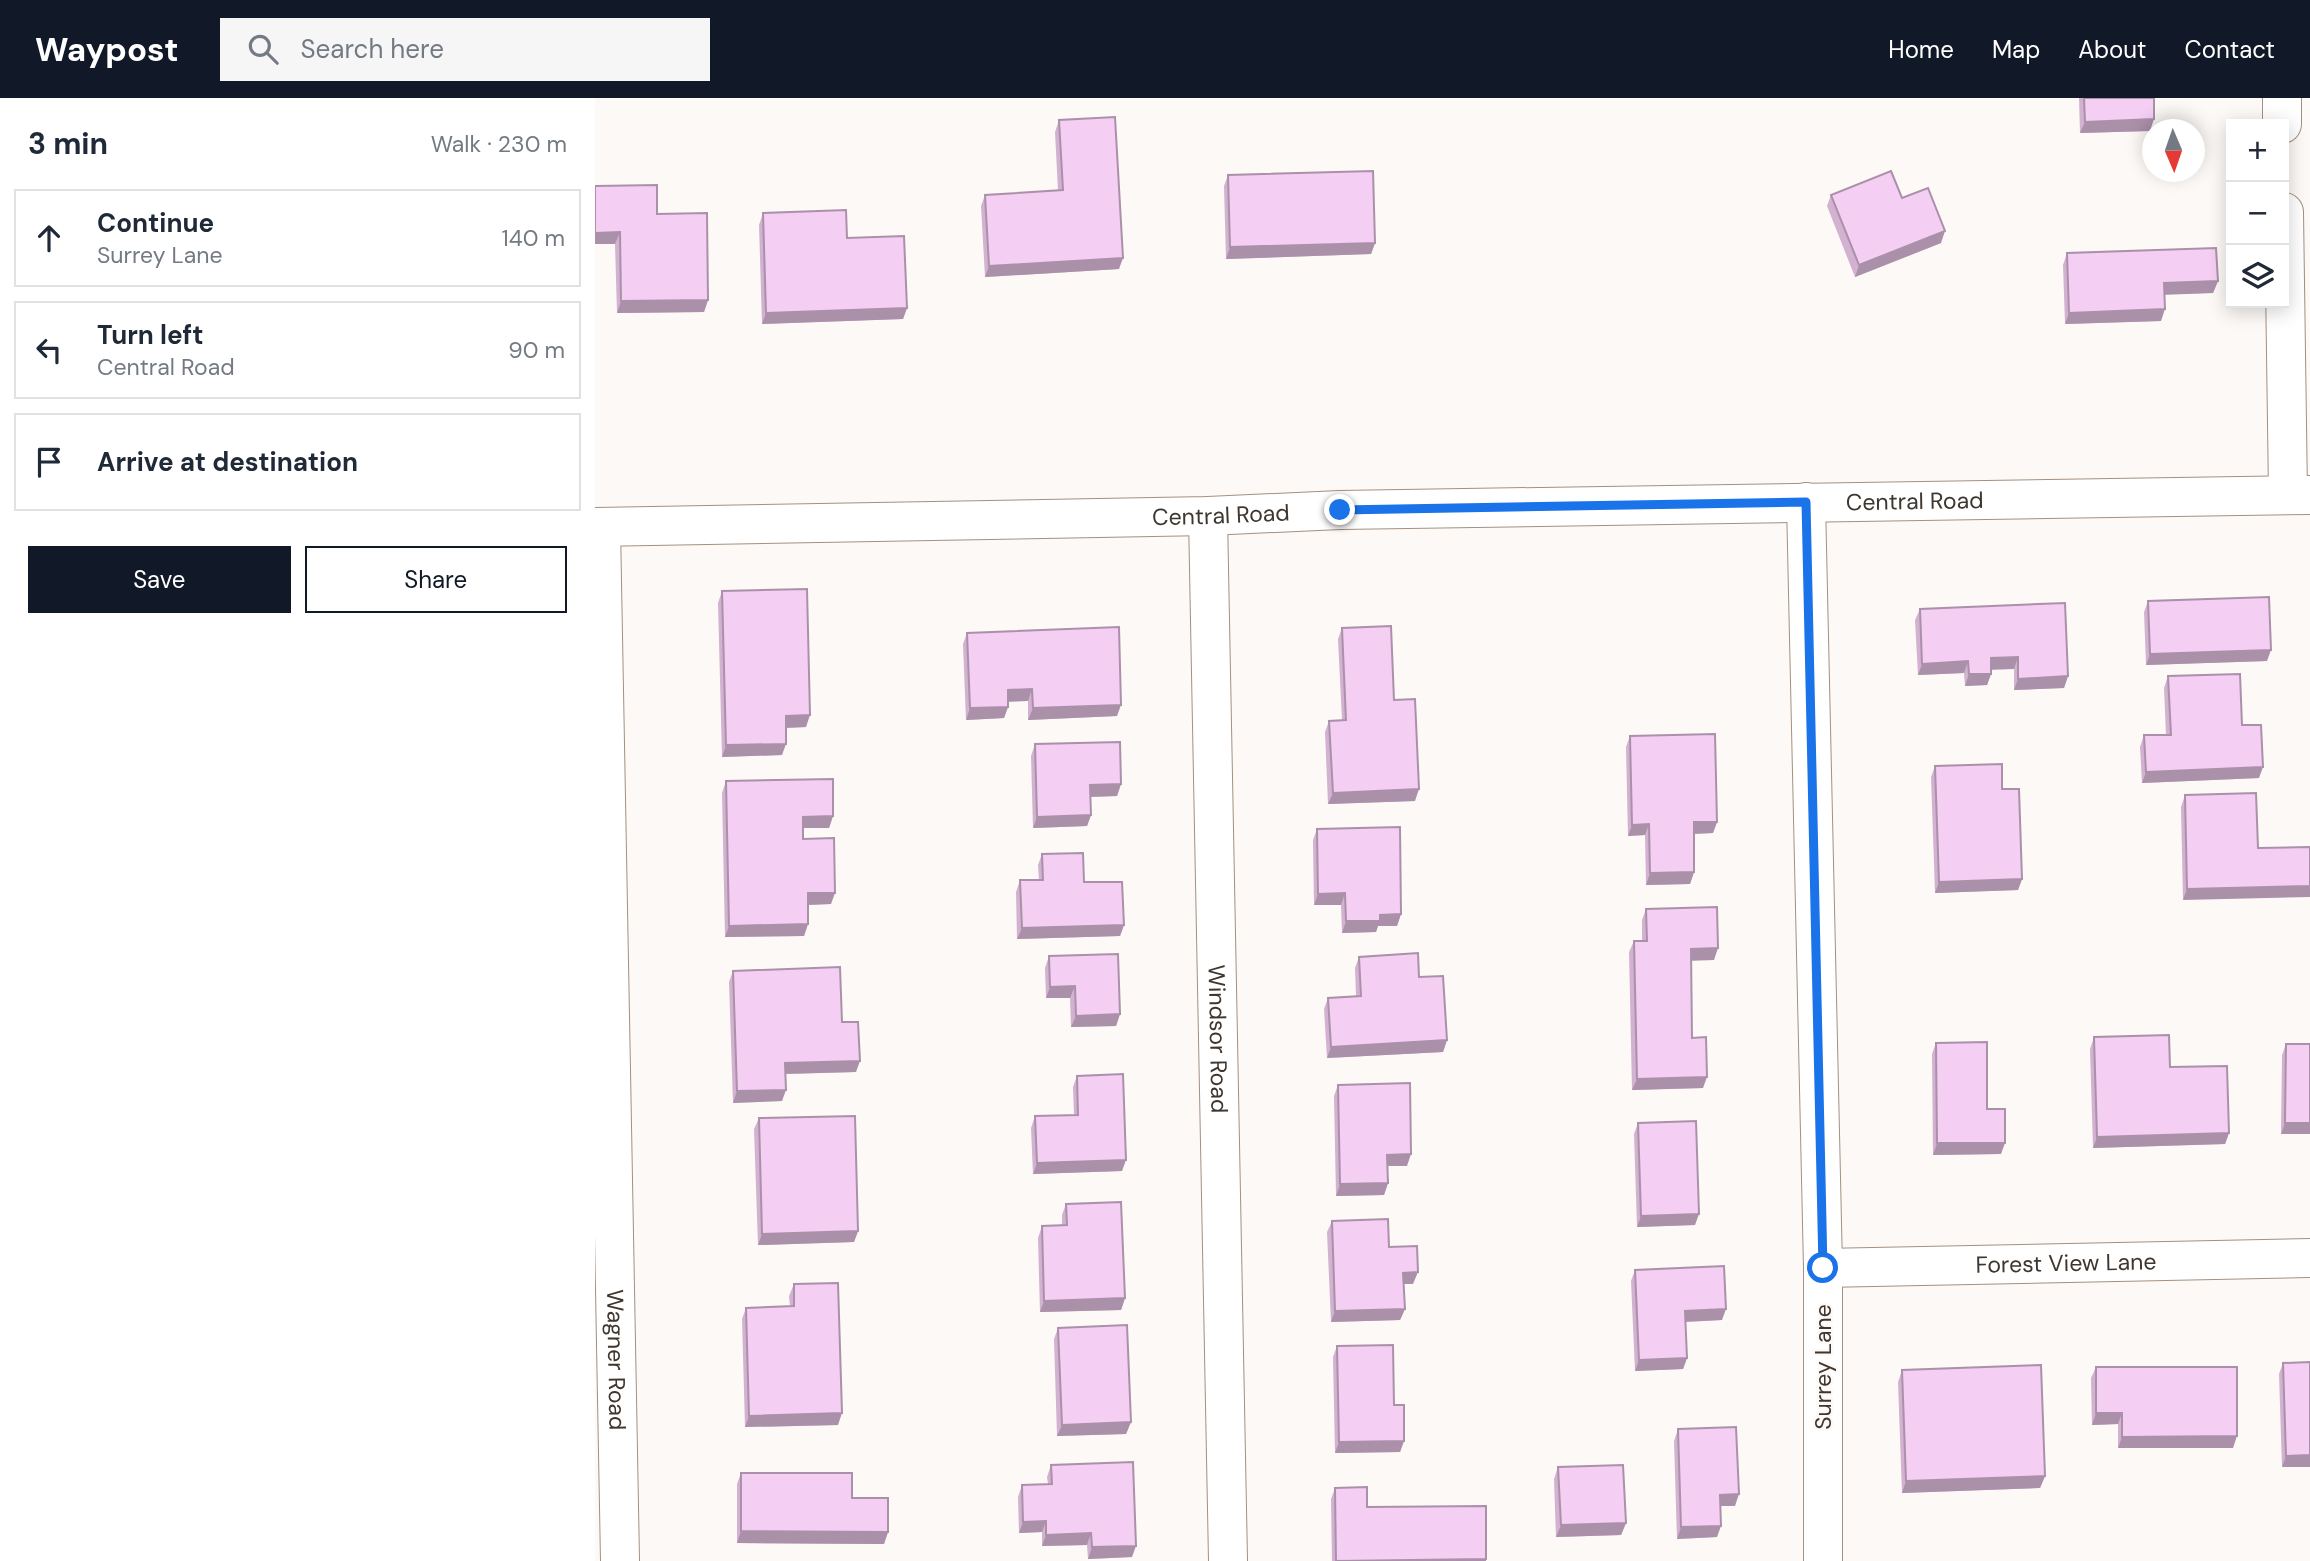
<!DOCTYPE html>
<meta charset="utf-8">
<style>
body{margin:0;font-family:"DM Sans",sans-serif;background:#f6f6f7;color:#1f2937}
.controls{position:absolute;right:21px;top:21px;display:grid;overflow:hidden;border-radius:0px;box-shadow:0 4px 18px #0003}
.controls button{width:63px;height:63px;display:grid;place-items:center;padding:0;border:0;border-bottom:2px solid #e0e1e3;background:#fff;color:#1f2937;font:35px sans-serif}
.compass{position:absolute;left:1547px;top:21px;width:63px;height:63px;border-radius:50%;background:#fff;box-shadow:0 4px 18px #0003;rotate:178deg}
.stop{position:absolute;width:21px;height:21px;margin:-16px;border:5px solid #1a73e8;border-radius:50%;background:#fff}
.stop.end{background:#1a73e8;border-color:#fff;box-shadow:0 2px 7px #0008}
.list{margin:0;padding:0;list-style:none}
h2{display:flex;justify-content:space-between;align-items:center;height:91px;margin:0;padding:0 28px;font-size:30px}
h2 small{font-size:23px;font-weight:400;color:#747a83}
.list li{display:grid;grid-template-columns:46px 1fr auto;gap:21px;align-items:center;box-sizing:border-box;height:98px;margin:0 14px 14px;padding:0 14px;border:2px solid #e0e1e3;border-radius:0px}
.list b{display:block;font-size:26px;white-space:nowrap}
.list p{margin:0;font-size:23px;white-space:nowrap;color:#747a83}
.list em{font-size:23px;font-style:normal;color:#747a83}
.actions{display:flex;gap:14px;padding:21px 28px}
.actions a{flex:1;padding:16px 0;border:2px solid #111827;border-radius:0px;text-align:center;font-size:24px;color:#111827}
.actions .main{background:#111827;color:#fff}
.icon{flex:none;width:38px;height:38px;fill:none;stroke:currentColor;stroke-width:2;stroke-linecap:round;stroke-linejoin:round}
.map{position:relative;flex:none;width:1715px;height:1463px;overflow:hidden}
header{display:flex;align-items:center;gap:42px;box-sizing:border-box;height:98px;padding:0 35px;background:#111827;color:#fff}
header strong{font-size:33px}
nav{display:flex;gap:38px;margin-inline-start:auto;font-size:24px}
.search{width:490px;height:63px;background:#f6f6f7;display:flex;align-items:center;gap:18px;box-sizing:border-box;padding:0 24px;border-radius:0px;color:#747a83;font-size:26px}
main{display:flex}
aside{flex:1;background:#fff}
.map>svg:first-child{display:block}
</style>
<header>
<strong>Waypost</strong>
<div class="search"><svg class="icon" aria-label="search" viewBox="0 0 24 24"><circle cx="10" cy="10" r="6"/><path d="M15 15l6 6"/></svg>Search here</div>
<nav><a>Home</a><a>Map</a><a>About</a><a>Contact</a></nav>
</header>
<main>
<aside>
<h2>3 min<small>Walk · 230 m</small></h2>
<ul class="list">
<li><svg class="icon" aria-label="ahead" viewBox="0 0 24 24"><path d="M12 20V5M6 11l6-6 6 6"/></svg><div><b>Continue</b><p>Surrey Lane</p></div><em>140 m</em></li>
<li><svg class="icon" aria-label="left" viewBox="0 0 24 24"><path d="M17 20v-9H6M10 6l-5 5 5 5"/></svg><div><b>Turn left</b><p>Central Road</p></div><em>90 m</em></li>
<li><svg class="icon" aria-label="arrive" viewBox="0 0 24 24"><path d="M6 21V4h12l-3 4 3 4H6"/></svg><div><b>Arrive at destination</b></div></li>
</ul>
<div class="actions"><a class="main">Save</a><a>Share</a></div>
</aside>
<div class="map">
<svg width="1715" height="1463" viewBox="0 0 1715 1463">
<rect width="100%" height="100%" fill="#fdf9f6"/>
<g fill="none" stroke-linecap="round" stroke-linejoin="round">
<defs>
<g id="minor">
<polyline points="1687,0 1687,26"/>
<polyline points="1689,114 1693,396"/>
<polyline points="1211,404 1228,1170 1228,1463"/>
<path id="s1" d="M613 418 633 1463"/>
<path id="s2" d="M0 429 613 418 745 412 1715 397"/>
<path id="s3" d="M6 429 25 1463"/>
<path id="s4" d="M1228 1170 1715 1160"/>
</g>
</defs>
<!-- minor casing -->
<use href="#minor" stroke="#a39080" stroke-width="40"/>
<!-- minor -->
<use href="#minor" stroke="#fff" stroke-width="38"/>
</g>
<!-- wall -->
<g fill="#d2b1d1">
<polygon points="1484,0 1559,0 1555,33 1485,35"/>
<polygon points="464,22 524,171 390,179 386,108 390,97 463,93 460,34"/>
<polygon points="633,77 780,145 776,156 631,161 629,88"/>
<polygon points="1236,97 1346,145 1260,179 1232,108"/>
<polygon points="168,115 252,140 312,210 308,221 167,226 164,127"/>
<polygon points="62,116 113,202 109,214 22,215 20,146 0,146"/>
<polygon points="1472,155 1623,183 1618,195 1569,196 1566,223 1470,226 1468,167"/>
<polygon points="127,493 211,629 191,630 187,657 127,659 123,505"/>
<polygon points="1553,503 1672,563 1551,567 1549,514"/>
<polygon points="1325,511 1473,578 1469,590 1419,592 1419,571 1396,571 1396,576 1392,587 1370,588 1369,575 1323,577 1320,522"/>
<polygon points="747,530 799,602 820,703 733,706 730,634 734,623 747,622 743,541"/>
<polygon points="372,535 522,618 433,622 433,603 413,603 413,609 409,620 371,622 368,546"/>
<polygon points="1573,578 1647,627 1664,680 1547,685 1545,649 1549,637 1571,637 1569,590"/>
<polygon points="1035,638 1122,724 1118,735 1099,736 1099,774 1095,786 1051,787 1050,737 1033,738 1031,649"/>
<polygon points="440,646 526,686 522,698 495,699 496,717 492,728 438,730 436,658"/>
<polygon points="1340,668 1407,691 1427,781 1423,792 1340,795 1336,679"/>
<polygon points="131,683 238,718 234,730 208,730 208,741 236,806 213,807 213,826 209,838 130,839 127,695"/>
<polygon points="1661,695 1588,802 1586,709 1590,697"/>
<polygon points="722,731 806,816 802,828 783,828 781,834 747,835 746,807 719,807 718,742"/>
<polygon points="447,756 489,784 529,827 525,838 422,841 421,794 425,782 444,782 443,767"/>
<polygon points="1051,811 1119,862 1096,862 1097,940 1108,990 1037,992 1034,854 1039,843 1047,843 1047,822"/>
<polygon points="454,858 525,916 521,928 476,929 475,900 451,900 450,870"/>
<polygon points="764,859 824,879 852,942 848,954 732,960 729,911 733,900 761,898 760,870"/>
<polygon points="138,873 247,924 261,974 190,976 187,1003 138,1005 134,884"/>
<polygon points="1499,939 1575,969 1634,1035 1630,1046 1498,1050 1495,951"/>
<polygon points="1341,945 1392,1011 1406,1056 1338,1057 1337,956"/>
<polygon points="1691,946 1715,946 1715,1036 1686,1036 1687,957"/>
<polygon points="482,978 527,1073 438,1076 436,1030 440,1018 479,1017 478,989"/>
<polygon points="743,987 812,1068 793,1068 793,1085 789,1097 741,1098 739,998"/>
<polygon points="164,1020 263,1133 259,1144 163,1147 159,1031"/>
<polygon points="1043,1025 1100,1127 1042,1129 1039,1036"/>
<polygon points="471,1106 530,1200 526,1212 445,1214 443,1140 447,1128 467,1127 467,1117"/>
<polygon points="737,1123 794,1149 818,1186 809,1186 810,1211 805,1222 736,1224 732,1134"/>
<polygon points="1040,1172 1127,1222 1090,1224 1092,1260 1088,1271 1040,1273 1036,1183"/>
<polygon points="199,1186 243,1327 150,1329 147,1221 151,1210 195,1208 194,1198"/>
<polygon points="463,1230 536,1324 531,1336 462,1338 459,1241"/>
<polygon points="742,1248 799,1307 809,1343 805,1354 740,1355 738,1259"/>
<polygon points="1715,1264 1715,1369 1687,1369 1684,1276 1688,1265"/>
<polygon points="1501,1269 1638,1350 1523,1350 1523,1326 1497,1327 1496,1280"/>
<polygon points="1307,1272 1450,1378 1445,1390 1307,1395 1303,1284"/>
<polygon points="1083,1331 1140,1408 1125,1408 1122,1439 1082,1441 1079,1343"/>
<polygon points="456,1367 537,1459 493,1461 492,1447 447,1448 447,1434 424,1435 423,1399 427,1387 453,1386 452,1379"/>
<polygon points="963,1369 1031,1425 1026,1437 961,1439 959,1381"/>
<polygon points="146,1375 257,1400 293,1434 289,1446 142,1445 142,1386"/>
<polygon points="740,1390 772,1409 891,1463 737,1463 736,1401"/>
</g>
<!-- shaded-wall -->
<g fill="#ab90aa">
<polygon points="1559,21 1555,33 1485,35 1490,24"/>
<polygon points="1350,133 1346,145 1260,179 1264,167"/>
<polygon points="25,134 20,146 0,146 0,135"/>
<polygon points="780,145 776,156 631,161 635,149"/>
<polygon points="528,160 524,171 390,179 394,168"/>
<polygon points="1623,183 1618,195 1565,197 1569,185"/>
<polygon points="113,202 109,214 22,215 26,203"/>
<polygon points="312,210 308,221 167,226 171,215"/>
<polygon points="1570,211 1566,223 1470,226 1474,215"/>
<polygon points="1676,552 1672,563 1551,567 1555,556"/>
<polygon points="1423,559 1419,571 1392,572 1396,560"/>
<polygon points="1373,563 1369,575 1323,577 1327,566"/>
<polygon points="1374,576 1396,576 1392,587 1370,588"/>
<polygon points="1473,578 1469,590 1419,592 1423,581"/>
<polygon points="437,591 433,603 408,604 413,592"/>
<polygon points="526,607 522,618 433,622 438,610"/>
<polygon points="413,609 409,620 371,622 375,610"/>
<polygon points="215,617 211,629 187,630 191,618"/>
<polygon points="191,646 187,657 127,659 131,647"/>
<polygon points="1668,669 1664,680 1547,685 1551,674"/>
<polygon points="526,686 522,698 491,699 495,687"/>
<polygon points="824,691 820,703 733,706 738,695"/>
<polygon points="496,717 492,728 438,730 442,719"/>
<polygon points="238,718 234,730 204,730 208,719"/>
<polygon points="1099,724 1122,724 1118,735 1094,736"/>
<polygon points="1054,726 1050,737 1033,738 1037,727"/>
<polygon points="1099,774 1095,786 1051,787 1055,775"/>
<polygon points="1427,781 1423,792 1340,795 1344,784"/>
<polygon points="1715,788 1715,799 1588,802 1592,791"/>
<polygon points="213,795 240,795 236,806 209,807"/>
<polygon points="750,795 746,807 719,807 723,796"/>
<polygon points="806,816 802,828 783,828 781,834 747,835 751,823 785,817"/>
<polygon points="213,826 209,838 130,839 134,828"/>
<polygon points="529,827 525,838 422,841 427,830"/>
<polygon points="1123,850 1119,862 1091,863 1096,851"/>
<polygon points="480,888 475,900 451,900 455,889"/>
<polygon points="525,916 521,928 476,929 481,918"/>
<polygon points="852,942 848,954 732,960 736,949"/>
<polygon points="265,963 261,974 186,976 190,965"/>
<polygon points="1112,979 1108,990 1037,992 1042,981"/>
<polygon points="191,992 187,1003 138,1005 142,993"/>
<polygon points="1690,1025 1715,1025 1715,1036 1686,1036"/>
<polygon points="1634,1035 1630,1046 1498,1050 1502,1039"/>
<polygon points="1342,1045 1410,1045 1406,1056 1338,1057"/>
<polygon points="816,1056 812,1068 788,1068 792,1057"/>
<polygon points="531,1062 527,1073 438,1076 442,1065"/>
<polygon points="793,1085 789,1097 741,1098 745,1086"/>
<polygon points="1104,1116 1100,1127 1042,1129 1046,1118"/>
<polygon points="263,1133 259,1144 163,1147 167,1136"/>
<polygon points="823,1174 818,1186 804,1186 808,1175"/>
<polygon points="530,1200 526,1212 445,1214 449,1203"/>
<polygon points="810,1211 805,1222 736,1224 740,1213"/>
<polygon points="1131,1211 1127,1222 1086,1224 1090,1213"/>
<polygon points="1092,1260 1088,1271 1040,1273 1044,1262"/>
<polygon points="247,1315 243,1327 150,1329 154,1318"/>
<polygon points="1501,1315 1527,1315 1523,1326 1497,1327"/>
<polygon points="536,1324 531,1336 462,1338 467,1327"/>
<polygon points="1642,1338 1638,1350 1523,1350 1527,1339"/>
<polygon points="809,1343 805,1354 740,1355 744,1344"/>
<polygon points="1715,1357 1715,1369 1687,1369 1691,1358"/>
<polygon points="1450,1378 1445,1390 1307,1395 1311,1383"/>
<polygon points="1144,1396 1140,1408 1121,1408 1125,1397"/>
<polygon points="451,1423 447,1434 424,1435 428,1424"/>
<polygon points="1031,1425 1026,1437 961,1439 966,1427"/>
<polygon points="1126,1428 1122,1439 1082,1441 1086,1429"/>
<polygon points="146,1433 293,1434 289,1446 142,1445"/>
<polygon points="496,1435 492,1447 447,1448 451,1437"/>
<polygon points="541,1448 537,1459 493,1461 497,1449"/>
<polygon points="891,1461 891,1463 741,1463"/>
</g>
<!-- building -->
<g fill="#f4cef3" stroke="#ab90aa" stroke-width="2">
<polygon points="1489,0 1559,0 1559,21 1490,24"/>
<polygon points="520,19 528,160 394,168 390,97 468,92 464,22"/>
<polygon points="778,73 780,145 635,149 633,77"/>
<polygon points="1296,73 1307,100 1333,90 1350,133 1264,167 1236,97"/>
<polygon points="62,87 62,116 112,115 113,202 26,203 25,134 0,135 0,88"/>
<polygon points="251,112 252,140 309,138 312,210 171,215 168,115"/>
<polygon points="1621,150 1623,183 1569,185 1570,211 1474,215 1472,155"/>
<polygon points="212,491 215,617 191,618 191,646 131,647 127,493"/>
<polygon points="1674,499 1676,552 1555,556 1553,503"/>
<polygon points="1470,505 1473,578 1423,581 1423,559 1396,560 1396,576 1374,576 1373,563 1327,566 1325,511"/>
<polygon points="796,528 799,602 820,601 824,691 738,695 734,623 751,622 747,530"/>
<polygon points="524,529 526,607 438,610 437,591 413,592 413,609 375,610 372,535"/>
<polygon points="1645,576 1647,627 1666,627 1668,669 1551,674 1549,637 1576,637 1573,578"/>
<polygon points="1120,636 1122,724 1099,724 1099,774 1055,775 1054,726 1037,727 1035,638"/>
<polygon points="525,644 526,686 495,687 496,717 442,719 440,646"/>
<polygon points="1407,666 1407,691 1424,691 1427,781 1344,784 1340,668"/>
<polygon points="238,681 238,718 208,719 208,741 239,740 240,795 213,795 213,826 134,828 131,683"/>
<polygon points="1661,695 1663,750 1715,749 1715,788 1592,791 1590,697"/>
<polygon points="805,729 806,816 785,817 785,823 751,823 750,795 723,796 722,731"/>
<polygon points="488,755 489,784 527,784 529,827 427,830 425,782 448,782 447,756"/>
<polygon points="1122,809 1123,850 1096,851 1097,940 1111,939 1112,979 1042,981 1039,843 1052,843 1051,811"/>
<polygon points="823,855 824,879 848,878 852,942 736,949 733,900 766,898 764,859"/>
<polygon points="523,856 525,916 481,918 480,888 455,889 454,858"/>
<polygon points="245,869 247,924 263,924 265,963 190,965 191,992 142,993 138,873"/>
<polygon points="1574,937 1575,969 1632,968 1634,1035 1502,1039 1499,939"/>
<polygon points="1392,944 1392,1011 1410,1011 1410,1045 1342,1045 1341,945"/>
<polygon points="1691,946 1715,946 1715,1025 1690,1025"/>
<polygon points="528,976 531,1062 442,1065 440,1018 483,1017 482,978"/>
<polygon points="815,985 816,1056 792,1057 793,1085 745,1086 743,987"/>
<polygon points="260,1018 263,1133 167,1136 164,1020"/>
<polygon points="1101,1023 1104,1116 1046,1118 1043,1025"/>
<polygon points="526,1104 530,1200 449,1203 447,1128 472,1127 471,1106"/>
<polygon points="793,1121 794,1149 822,1148 823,1174 808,1175 810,1211 740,1213 737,1123"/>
<polygon points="1129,1168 1131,1211 1090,1213 1092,1260 1044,1262 1040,1172"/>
<polygon points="243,1185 247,1315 154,1318 151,1210 199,1208 199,1186"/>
<polygon points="532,1227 536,1324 467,1327 463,1230"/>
<polygon points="798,1247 799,1307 809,1307 809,1343 744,1344 742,1248"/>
<polygon points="1715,1264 1715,1357 1691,1358 1688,1265"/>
<polygon points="1446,1267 1450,1378 1311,1383 1307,1272"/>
<polygon points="1501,1269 1642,1269 1642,1338 1527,1339 1527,1315 1501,1315"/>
<polygon points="1141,1329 1144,1396 1125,1397 1126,1428 1086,1429 1083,1331"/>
<polygon points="538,1364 541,1448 497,1449 496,1435 451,1437 451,1423 428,1424 427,1387 457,1386 456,1367"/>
<polygon points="1028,1367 1031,1425 966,1427 963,1369"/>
<polygon points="146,1375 257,1375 257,1400 293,1400 293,1434 146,1433"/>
<polygon points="772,1389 772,1409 891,1408 891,1461 741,1463 740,1390"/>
</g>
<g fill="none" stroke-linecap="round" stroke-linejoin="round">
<!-- route -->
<polyline stroke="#1a73e8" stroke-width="9" points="745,412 1211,404 1228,1170"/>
</g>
<g text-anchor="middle" stroke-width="5" stroke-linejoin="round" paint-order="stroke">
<!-- street labels -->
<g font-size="23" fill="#3e362f" stroke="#fdf9f6">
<text dy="8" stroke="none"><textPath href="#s2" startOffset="1320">Central Road</textPath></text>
<text dy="8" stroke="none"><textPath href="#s2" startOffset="626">Central Road</textPath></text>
<text dy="8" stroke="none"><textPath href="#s1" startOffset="523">Windsor Road</textPath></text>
<text dy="8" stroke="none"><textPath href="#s4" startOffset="243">Forest View Lane</textPath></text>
<text dy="8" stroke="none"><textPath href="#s3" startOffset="833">Wagner Road</textPath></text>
<text transform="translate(1228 1269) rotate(-90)" y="8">Surrey Lane</text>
</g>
</g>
</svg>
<div class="controls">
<button>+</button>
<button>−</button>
<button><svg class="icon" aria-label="layers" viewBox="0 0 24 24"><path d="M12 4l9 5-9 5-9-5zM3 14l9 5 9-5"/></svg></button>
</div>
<svg class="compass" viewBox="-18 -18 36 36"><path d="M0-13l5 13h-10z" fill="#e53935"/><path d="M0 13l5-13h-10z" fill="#747a83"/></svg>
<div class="stop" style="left:1228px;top:1170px"></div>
<div class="stop end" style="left:745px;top:412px"></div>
</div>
</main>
